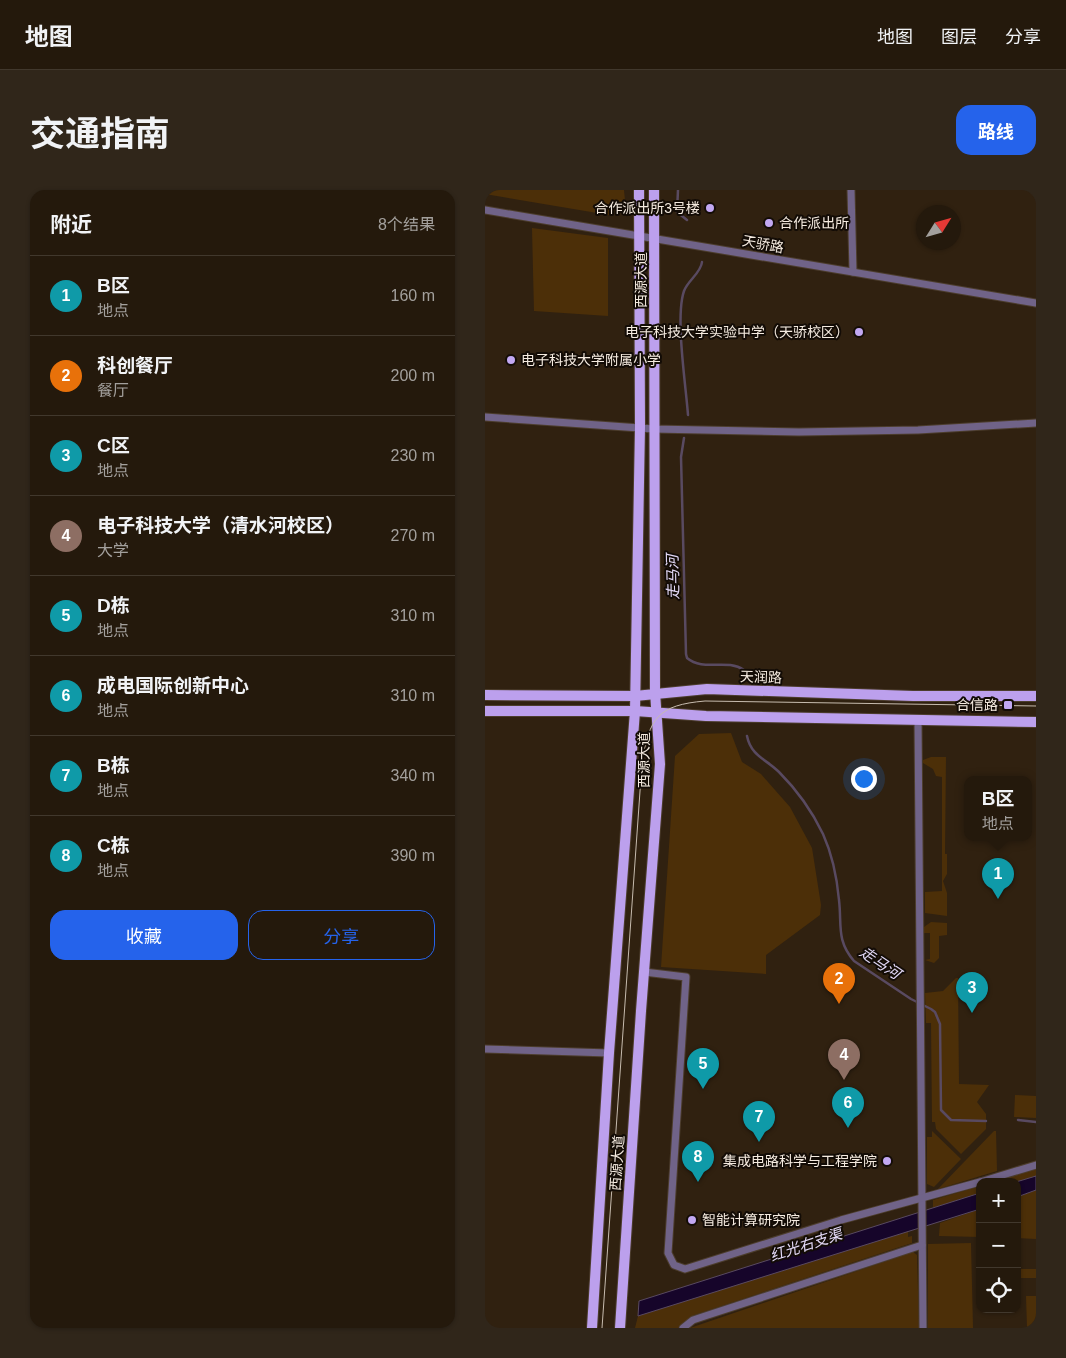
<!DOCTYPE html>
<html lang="zh">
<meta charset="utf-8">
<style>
body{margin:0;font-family:Arial,"Noto Sans SC",sans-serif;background:#30261a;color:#f1f3f6}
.controls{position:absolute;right:15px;bottom:15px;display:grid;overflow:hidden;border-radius:10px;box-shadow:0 1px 4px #0004}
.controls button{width:45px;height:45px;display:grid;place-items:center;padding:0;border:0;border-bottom:1px solid #41382d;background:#24190c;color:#f1f3f6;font:25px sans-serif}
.compass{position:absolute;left:431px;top:15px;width:45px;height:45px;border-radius:50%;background:#24190c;box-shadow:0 1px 4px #0004;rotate:53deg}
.you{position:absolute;left:378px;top:588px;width:18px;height:18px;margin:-12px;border:4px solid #fff;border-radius:50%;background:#1a73e8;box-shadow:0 0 0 8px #1a73e833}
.badge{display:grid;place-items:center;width:32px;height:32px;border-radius:50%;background:#2563eb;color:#fff;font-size:16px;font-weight:700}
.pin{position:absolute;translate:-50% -41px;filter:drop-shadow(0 1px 2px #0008)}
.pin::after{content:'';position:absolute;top:26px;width:18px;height:15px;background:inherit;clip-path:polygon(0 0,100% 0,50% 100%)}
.popup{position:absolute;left:479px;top:586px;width:68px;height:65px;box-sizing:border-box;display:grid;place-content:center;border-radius:10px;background:#24190c;filter:drop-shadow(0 1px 4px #0005);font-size:16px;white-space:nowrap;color:#a3a09d}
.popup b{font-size:19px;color:#f1f3f6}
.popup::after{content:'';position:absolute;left:50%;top:100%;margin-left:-10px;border:10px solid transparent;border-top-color:#24190c}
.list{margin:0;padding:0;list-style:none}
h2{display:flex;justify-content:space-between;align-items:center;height:65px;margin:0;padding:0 20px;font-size:21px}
h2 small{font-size:16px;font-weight:400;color:#a3a09d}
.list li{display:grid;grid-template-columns:32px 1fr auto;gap:15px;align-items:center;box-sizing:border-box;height:80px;padding:0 20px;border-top:1px solid #41382d}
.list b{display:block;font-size:19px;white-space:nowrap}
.list p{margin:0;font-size:16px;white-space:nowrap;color:#a3a09d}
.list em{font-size:16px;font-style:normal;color:#a3a09d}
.actions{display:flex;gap:10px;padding:15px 20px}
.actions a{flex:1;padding:11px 0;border:1px solid #2563eb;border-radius:15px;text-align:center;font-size:18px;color:#2563eb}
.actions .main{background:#2563eb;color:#fff}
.icon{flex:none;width:28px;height:28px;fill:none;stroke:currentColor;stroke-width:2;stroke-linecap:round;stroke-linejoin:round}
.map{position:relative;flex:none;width:551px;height:1138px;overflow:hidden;border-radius:15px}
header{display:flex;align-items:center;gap:30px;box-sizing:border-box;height:70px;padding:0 25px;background:#24190c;border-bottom:1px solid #41382d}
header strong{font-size:24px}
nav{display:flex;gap:28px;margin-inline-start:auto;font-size:18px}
.intro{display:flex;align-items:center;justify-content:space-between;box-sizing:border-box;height:120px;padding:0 30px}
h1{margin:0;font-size:35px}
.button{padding:12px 22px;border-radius:15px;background:#2563eb;color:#fff;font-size:18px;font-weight:700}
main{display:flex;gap:30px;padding:0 30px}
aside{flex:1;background:#24190c;border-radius:15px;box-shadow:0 1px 4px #0004}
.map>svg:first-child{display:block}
</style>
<header>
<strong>地图</strong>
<nav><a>地图</a><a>图层</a><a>分享</a></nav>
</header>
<div class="intro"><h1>交通指南</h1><a class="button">路线</a></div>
<main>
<aside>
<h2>附近<small>8个结果</small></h2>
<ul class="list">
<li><span class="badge" style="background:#0f9aa8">1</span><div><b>B区</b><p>地点</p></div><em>160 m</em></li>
<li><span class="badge" style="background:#e8710a">2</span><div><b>科创餐厅</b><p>餐厅</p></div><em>200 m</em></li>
<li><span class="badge" style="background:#0f9aa8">3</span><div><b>C区</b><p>地点</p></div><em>230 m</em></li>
<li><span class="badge" style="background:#8d6e63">4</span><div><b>电子科技大学（清水河校区）</b><p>大学</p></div><em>270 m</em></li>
<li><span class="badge" style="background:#0f9aa8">5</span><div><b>D栋</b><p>地点</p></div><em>310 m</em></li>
<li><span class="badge" style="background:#0f9aa8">6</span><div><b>成电国际创新中心</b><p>地点</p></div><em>310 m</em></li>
<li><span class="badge" style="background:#0f9aa8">7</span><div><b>B栋</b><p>地点</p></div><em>340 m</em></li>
<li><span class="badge" style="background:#0f9aa8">8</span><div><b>C栋</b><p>地点</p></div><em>390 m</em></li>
</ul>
<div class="actions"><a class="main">收藏</a><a>分享</a></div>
</aside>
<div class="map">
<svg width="551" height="1138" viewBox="0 0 551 1138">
<rect width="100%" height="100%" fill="#302110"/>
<!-- green -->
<g fill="#4c2f08">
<polygon points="0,0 139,0 140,11 124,25 0,4"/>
<polygon points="47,38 123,48 123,126 49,121"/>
<polygon points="246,543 257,572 276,584 305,617 327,658 336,715 335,725 281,765 281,784 176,777 190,566 214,544"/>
<polygon points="446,567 461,567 460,664 462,664 462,684 458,691 462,703 462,726 440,723 440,702 457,701 457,587 451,586 448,579 438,573 438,570"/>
<polygon points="446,732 462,733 462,745 454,746 454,768 449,773 440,770 445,769 445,743 439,743 439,737"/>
<polygon points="471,788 473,788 474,894 504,895 492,912 501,924 501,939 476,964 451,939 450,932 447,932 446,833 441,833 440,803 458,801"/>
<polygon points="530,905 551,906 551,928 529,927"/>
<polygon points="447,941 476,969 449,997 442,994 442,947 447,947"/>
<polygon points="509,941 511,941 512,981 453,999"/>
<polygon points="551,978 551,986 531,992 507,992"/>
<polygon points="495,996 495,1003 448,1018 448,1010"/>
<polygon points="551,1000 551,1049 532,1048 532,1007"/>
<polygon points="495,1019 495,1047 454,1046 455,1033"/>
<polygon points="423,1040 423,1047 427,1046 427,1053 209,1125 193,1138 150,1138 153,1126"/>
<polygon points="486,1053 488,1138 443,1138 443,1054"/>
<polygon points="428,1062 432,1065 434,1138 205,1138"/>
<rect x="532" y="1079" width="19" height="9"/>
<polygon points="541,1106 551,1106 551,1138 542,1138"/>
</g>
<!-- water -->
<g fill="#16052a" stroke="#594a61">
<polygon points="551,986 551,1000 532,1007 531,992"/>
<polygon points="495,1003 495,1019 153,1126 154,1111"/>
</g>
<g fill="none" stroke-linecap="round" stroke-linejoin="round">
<!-- stream -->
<g stroke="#594a61" stroke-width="2.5">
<polyline points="193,0 192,22 202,30"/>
<path d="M203 225C201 196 190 127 199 101 203 90 216 83 217 72"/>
<path d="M199 248 196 267 201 464 202 468C219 482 241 468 259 480"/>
<path d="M262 546C266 566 281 569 294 582 311 599 327 621 338 644 347 664 352 688 354 710 357 735 351 750 369 771L426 809 446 819 450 822 455 834 456 920 466 930 501 931"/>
<polyline points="533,930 551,932"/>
</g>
<defs>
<g id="street">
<polyline points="366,0 368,82"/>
<polyline points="0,20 551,113"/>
<polyline points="0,227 169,239 314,242 433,240 551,233"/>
<polyline points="433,530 438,1138"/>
<polyline points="159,782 201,787 183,1063 189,1075 200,1079 356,1030 495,992"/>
<polyline points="0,859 124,863"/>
<polyline points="495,992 551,975"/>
<polyline points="198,1138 208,1130 220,1126 437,1055"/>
</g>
<g id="primary">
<polyline points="0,505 150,506 222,499 428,506 551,506"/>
<polyline points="0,521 150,521 221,526 551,532"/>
<polyline points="107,1138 124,863 150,521 155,236 154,0"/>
<polyline points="135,1138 156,821 175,574 170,502 169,0"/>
</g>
</defs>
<!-- street casing -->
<use href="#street" stroke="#4c3d2d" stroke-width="9"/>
<!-- primary casing -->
<use href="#primary" stroke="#4c3d2d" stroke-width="12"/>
<!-- street -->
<use href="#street" stroke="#706388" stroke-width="7"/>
<!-- primary -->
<use href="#primary" stroke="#bca0ed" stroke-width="10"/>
<!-- tram -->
<path stroke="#c7bcaf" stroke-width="1" d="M117 1138 157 573C164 528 173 515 220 511L551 516"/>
</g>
<!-- markers -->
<g fill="#c2a8f2" stroke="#130c06" stroke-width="2">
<circle cx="225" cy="18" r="5"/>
<circle cx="284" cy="33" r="5"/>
<circle cx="374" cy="142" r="5"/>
<circle cx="26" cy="170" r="5"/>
<rect x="518" y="510" width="10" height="10" rx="2.5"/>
<circle cx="402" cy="971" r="5"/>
<circle cx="207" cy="1030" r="5"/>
</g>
<g text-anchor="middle" stroke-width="4" stroke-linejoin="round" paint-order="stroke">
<!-- poi labels -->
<g font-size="14" fill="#f5ebe0" stroke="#130c06" text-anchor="end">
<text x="215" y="23">合作派出所3号楼</text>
<text x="294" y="38" text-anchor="start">合作派出所</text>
<text x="364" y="147">电子科技大学实验中学（天骄校区）</text>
<text x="36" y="175" text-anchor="start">电子科技大学附属小学</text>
<text x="513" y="520">合信路</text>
<text x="392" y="976">集成电路科学与工程学院</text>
<text x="217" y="1035" text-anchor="start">智能计算研究院</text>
</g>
<!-- street labels -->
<g font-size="14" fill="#f5ebe0" stroke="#130c06">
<text transform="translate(278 54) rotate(10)" y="5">天骄路</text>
<text transform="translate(156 90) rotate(-90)" y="5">西源大道</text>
<text transform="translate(276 487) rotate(2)" y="5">天润路</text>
<text transform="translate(159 570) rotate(-90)" y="5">西源大道</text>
<text transform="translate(132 973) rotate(-86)" y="5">西源大道</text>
</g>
<!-- water labels -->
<g font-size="15" font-style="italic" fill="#e3d9f7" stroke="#130c06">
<text transform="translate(188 387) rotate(-91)" y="5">走马河</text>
<text transform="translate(395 773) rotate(34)" y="5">走马河</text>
<text transform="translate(321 1055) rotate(-18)" y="5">红光右支渠</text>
</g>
</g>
</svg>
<div class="controls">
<button>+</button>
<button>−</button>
<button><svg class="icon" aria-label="locate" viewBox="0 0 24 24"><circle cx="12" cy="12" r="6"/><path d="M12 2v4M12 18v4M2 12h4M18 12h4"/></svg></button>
</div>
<svg class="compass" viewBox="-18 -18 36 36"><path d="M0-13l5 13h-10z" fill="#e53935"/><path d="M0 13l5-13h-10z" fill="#a3a09d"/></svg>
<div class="you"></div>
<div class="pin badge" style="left:513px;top:709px;background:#0f9aa8">1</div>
<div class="popup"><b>B区</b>地点</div>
<div class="pin badge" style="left:354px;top:814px;background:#e8710a">2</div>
<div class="pin badge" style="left:487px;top:823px;background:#0f9aa8">3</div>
<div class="pin badge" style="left:359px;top:890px;background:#8d6e63">4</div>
<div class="pin badge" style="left:218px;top:899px;background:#0f9aa8">5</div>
<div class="pin badge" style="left:363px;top:938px;background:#0f9aa8">6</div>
<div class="pin badge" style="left:274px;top:952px;background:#0f9aa8">7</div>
<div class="pin badge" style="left:213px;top:992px;background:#0f9aa8">8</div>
</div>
</main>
